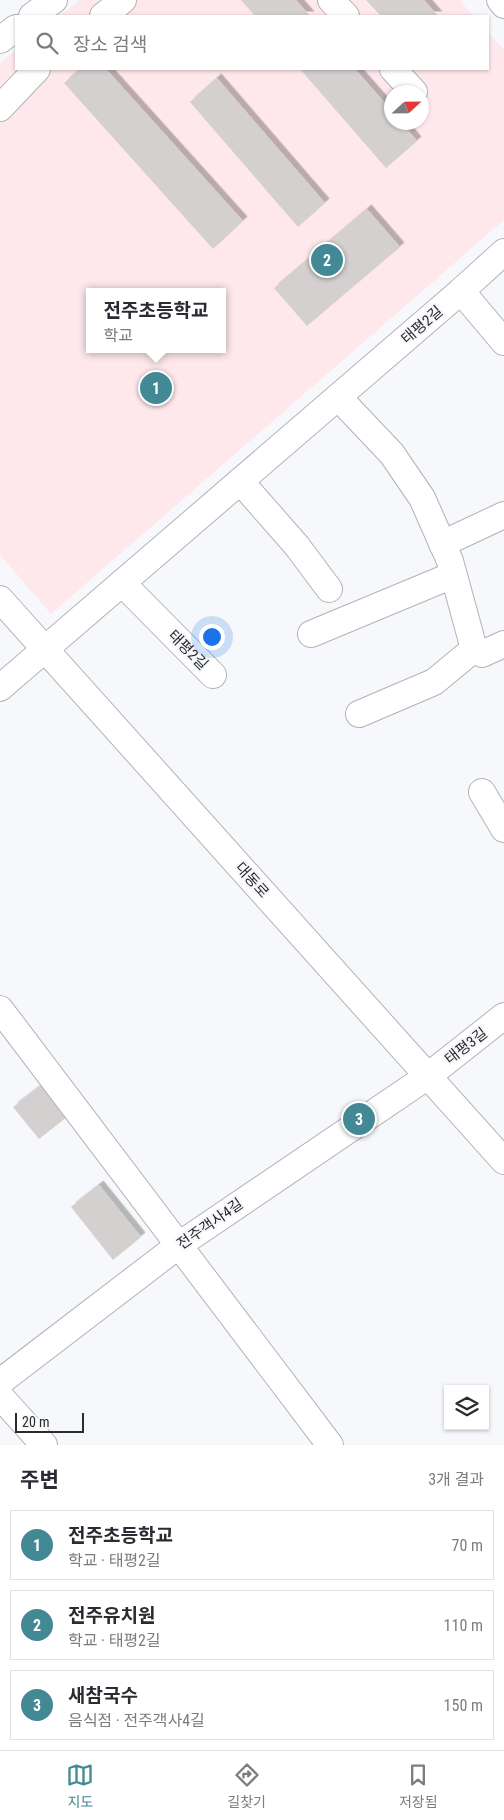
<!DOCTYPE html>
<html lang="ko">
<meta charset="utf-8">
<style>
body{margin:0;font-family:"Roboto Condensed","Noto Sans KR",sans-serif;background:#f2f2f3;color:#2b2b33}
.controls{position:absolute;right:15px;bottom:15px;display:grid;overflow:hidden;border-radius:0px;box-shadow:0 1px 4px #0004}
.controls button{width:45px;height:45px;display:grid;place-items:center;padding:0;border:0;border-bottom:1px solid #e1e1e2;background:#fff;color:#2b2b33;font:25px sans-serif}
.compass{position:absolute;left:384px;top:85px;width:45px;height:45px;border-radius:50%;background:#fff;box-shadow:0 1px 4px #0004;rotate:68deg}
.scale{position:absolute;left:15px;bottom:12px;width:69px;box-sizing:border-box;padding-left:5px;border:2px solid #2a2b2c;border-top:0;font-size:14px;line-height:18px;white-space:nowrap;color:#2a2b2c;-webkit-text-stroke:4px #f7f8fb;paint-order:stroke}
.you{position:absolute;left:211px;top:636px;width:18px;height:18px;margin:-12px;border:4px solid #fff;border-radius:50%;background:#1a73e8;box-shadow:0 0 0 8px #1a73e833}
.badge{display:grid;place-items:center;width:32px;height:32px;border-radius:50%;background:#438995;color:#fff;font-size:16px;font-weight:700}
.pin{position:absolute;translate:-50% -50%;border:2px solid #fff;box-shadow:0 1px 5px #0006}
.popup{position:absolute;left:86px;top:288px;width:140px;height:65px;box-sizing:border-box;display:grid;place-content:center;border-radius:0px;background:#fff;filter:drop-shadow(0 1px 4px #0005);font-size:16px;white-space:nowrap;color:#7c7c81}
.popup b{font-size:19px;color:#2b2b33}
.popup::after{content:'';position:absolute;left:50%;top:100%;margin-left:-10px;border:10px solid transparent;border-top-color:#fff}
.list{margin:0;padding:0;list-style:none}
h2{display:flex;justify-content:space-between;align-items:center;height:65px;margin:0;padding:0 20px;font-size:21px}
h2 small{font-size:16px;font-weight:400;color:#7c7c81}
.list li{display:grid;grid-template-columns:32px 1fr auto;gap:15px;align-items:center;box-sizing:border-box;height:70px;margin:0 10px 10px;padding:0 10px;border:1px solid #e1e1e2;border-radius:0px}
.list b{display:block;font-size:19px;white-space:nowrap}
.list p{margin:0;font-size:16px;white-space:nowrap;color:#7c7c81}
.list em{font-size:16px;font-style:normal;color:#7c7c81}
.icon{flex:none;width:28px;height:28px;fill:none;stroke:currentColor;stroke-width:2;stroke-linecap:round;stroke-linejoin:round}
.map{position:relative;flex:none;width:504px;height:1445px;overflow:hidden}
.search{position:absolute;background:#fff;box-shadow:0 1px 4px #0004;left:15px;right:15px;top:15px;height:55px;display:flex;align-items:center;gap:12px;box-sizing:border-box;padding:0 18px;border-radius:0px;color:#7c7c81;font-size:19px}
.sheet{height:305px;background:#fff}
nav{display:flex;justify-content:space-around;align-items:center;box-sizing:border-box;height:70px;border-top:1px solid #e1e1e2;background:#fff;font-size:14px;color:#7c7c81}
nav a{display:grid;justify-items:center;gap:2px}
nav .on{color:#438995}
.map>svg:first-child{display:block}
</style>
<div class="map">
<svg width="504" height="1445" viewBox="0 0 504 1445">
<defs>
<filter id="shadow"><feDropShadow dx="4.5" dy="-4.5" stdDeviation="0" flood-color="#0004"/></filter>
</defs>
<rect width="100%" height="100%" fill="#f7f8fb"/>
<!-- education -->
<g fill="#fee8ec" fill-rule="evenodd">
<polygon points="80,0 459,0 474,16 59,16"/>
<path d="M488 32 504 50V220L51 614 0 555V63L16 50V69H488ZM392 92H422V122H392ZM90 292H222V349H90Z"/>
</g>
<!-- building -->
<g fill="#d4d0d0" filter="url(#shadow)">
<polygon points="241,0 296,0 310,16 255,16"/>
<polygon points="366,0 424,0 438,16 381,16"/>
<polygon points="80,69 106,69 243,221 213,249 64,83"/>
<polygon points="300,69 355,69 392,111 392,122 401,122 417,141 386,168"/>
<polygon points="217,78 325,203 298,227 190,102"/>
<polygon points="367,209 400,247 307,326 274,288"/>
<polygon points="42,1085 67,1117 39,1139 13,1107"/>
<polygon points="99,1185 141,1237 113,1260 71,1207"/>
</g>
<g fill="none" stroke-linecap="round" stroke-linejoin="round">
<defs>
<g id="minor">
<polyline points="331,0 346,16"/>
<polyline points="500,0 504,5"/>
<polyline points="32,16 54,0"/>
<polyline points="103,16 123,0"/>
<polyline points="0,40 16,28"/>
<polyline points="393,69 414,92"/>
<polyline points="0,108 37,69"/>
<polyline points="461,291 504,342"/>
<polyline points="338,397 392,454 422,498 450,561 474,649 434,682 359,714"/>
<polyline points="240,481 297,546 329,589"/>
<polyline points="442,544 504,515"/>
<polyline points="122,583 213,675"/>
<polyline points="0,599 504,1161"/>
<polyline points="311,634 453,575"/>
<polyline points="474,649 482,654 504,644"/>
<polyline points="0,688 461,291 504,252"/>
<polyline points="482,792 504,829"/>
<polyline points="0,1009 330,1445"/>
<polyline points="0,1382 179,1245 428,1076 504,1016"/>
<polyline points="0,1396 44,1445"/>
</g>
</defs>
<!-- minor casing -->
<use href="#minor" stroke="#b2b3b6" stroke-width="28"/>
<!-- minor -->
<use href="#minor" stroke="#fff" stroke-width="26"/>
</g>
<g text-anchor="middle" stroke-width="4.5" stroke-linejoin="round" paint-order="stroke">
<!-- street labels -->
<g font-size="15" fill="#2a2b2c" stroke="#f7f8fb">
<text transform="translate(422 325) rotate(-41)" y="5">태평2길</text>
<text transform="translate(188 650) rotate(45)" y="5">태평2길</text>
<text transform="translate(252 880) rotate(48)" y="5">대동로</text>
<text transform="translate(466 1046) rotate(-38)" y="5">태평3길</text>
<text transform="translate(210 1224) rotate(-35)" y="5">전주객사4길</text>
</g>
</g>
</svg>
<div class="controls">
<button><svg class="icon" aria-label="layers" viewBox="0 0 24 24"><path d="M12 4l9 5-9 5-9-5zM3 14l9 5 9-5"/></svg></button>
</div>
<svg class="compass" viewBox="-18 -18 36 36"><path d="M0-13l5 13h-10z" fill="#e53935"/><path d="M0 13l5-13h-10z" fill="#7c7c81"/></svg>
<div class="scale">20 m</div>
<div class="you"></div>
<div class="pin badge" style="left:156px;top:388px">1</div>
<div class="popup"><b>전주초등학교</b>학교</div>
<div class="pin badge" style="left:327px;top:260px">2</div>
<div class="pin badge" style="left:359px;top:1119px">3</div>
<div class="search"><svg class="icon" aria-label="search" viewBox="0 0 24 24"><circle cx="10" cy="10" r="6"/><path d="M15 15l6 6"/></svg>장소 검색</div>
</div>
<section class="sheet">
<h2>주변<small>3개 결과</small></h2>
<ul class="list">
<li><span class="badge">1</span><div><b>전주초등학교</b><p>학교 · 태평2길</p></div><em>70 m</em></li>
<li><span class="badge">2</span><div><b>전주유치원</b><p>학교 · 태평2길</p></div><em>110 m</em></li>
<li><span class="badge">3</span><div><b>새참국수</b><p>음식점 · 전주객사4길</p></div><em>150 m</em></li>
</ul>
</section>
<nav>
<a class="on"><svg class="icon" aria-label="map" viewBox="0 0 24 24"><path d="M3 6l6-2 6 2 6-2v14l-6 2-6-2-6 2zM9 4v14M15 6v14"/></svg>지도</a>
<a><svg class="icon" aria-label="directions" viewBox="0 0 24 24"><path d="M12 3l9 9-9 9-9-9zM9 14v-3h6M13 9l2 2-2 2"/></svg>길찾기</a>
<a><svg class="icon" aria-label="saved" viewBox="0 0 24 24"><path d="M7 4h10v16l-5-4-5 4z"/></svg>저장됨</a>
</nav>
